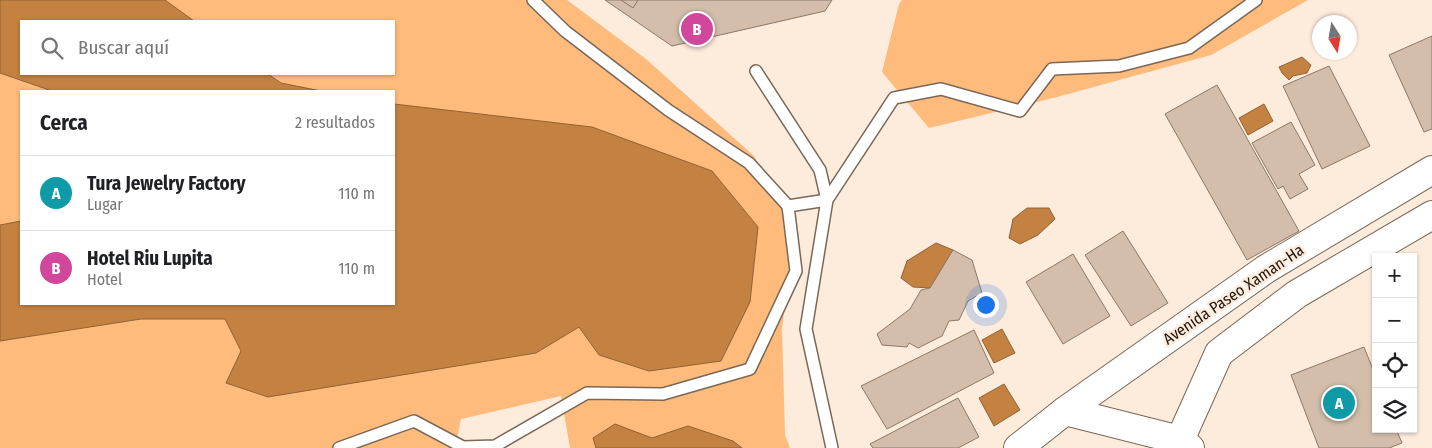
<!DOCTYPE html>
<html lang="es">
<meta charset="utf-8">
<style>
body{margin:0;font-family:"Fira Sans Condensed",sans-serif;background:#f2f2f2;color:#202124}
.controls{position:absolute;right:15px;bottom:15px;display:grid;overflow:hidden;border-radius:0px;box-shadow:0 1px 4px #0004}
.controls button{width:45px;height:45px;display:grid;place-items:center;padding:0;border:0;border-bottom:1px solid #e0e0e0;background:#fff;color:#202124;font:25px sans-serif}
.compass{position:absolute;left:1312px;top:15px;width:45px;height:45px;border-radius:50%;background:#fff;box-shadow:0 1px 4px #0004;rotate:169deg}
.you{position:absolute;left:985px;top:304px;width:18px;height:18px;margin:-12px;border:4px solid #fff;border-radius:50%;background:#1a73e8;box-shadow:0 0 0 8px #1a73e833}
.badge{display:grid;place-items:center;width:32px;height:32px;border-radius:50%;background:#387fb4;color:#fff;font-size:16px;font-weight:700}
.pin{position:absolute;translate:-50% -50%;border:2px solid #fff;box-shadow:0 1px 5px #0006}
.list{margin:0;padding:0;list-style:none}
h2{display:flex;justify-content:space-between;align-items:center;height:65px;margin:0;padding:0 20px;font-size:21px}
h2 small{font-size:16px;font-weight:400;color:#757577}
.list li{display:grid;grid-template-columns:32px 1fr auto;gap:15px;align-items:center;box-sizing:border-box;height:75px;padding:0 20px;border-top:1px solid #e0e0e0}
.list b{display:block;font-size:19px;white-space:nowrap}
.list p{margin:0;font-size:16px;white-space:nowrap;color:#757577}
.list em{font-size:16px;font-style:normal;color:#757577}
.icon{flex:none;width:28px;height:28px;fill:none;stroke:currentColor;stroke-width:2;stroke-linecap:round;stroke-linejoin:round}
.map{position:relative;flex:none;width:1432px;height:448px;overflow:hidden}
.search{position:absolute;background:#fff;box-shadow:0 1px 4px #0004;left:20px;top:20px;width:375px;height:55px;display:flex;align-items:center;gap:12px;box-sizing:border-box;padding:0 18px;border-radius:0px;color:#757577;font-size:19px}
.panel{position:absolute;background:#fff;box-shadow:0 1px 4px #0004;left:20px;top:90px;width:375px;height:215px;border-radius:0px}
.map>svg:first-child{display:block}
</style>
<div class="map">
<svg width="1432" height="448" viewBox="0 0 1432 448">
<rect width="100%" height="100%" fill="#fdebdc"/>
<!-- green -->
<g fill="#febb7b" fill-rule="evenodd">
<path d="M0 0H567L646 59 754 156 794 229 782 329 785 435 790 448H570L561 396 461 419 455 448H0ZM21 21H394V74H21ZM21 91H394V304H21Z"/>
<polygon points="902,0 1308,0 1211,55 1057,97 929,128 882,72 899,4"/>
</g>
<!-- water -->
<g fill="#c38242" stroke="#926233">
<polygon points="0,0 165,0 194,21 21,21 21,74 268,74 281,83 321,91 52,91 0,73"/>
<polygon points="1302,57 1311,65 1307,73 1293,76 1289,80 1282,73 1279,67"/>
<polygon points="394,104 592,127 712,171 758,227 750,302 721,361 649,371 599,355 579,327 536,353 268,397 226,383 241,351 225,319 141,319 0,341 0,225 21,221 21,304 394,304"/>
<polygon points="1264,104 1273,121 1248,135 1239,118"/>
<polygon points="1027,208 1049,208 1055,219 1038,235 1020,244 1009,238 1013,219"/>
<polygon points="936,243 953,250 930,288 913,287 901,278 907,261"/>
<polygon points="1002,329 1015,353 994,363 982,340"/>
<polygon points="1004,384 1020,410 994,426 979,398"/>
<polygon points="615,424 652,438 688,426 733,441 742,448 596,448 593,438"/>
</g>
<!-- building -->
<g fill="#d4beab" stroke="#8c7867">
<polygon points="605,0 832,0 825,11 672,46"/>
<polygon points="621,0 638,0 633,8"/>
<polygon points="1432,36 1432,129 1424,132 1389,55"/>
<polygon points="1329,66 1370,146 1322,169 1283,86"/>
<polygon points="1217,85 1299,231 1247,260 1165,114"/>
<polygon points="1291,122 1315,165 1299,174 1308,189 1290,199 1283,186 1278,189 1252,143"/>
<polygon points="1123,231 1168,303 1131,326 1085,255"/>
<polygon points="953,250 972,260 982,293 968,301 959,320 949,321 942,336 918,348 909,343 907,347 882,345 877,334 910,309 921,290 930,288"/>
<polygon points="1073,254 1110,316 1063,344 1026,282"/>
<polygon points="974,330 994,373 887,429 861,386"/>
<polygon points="1364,347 1376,377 1376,429 1396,429 1402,443 1389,448 1319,448 1291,375"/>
<polygon points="958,398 979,437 958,448 873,448 870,444"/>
</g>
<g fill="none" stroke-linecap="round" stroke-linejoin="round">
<defs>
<g id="lane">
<polyline points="533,0 565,31 668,110 749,163 788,206"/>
<polyline points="756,71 820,170 827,200 806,329 832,448"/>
<polyline points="339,448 414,421 463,447 495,446 587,393 663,394 750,369 796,271 788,206 827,200 894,98 941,89 1020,111 1052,69 1119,66 1189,48 1256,0"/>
</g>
<g id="secondary">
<polyline points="1065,411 1266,269 1432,170"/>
<polyline points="1180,440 1219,353 1297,294 1432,215"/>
<polyline points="1018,448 1065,411 1180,440 1190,448"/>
</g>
</defs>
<!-- lane casing -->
<use href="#lane" stroke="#7a6756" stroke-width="14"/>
<!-- secondary casing -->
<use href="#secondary" stroke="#7a6756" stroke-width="30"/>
<!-- lane -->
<use href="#lane" stroke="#fff" stroke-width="11"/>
<!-- secondary -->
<use href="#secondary" stroke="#fff" stroke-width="28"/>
</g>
<g text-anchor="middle" stroke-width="5" stroke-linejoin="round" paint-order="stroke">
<!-- street labels -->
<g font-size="16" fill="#1e160f" stroke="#fdebdc">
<text transform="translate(1233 294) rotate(-34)" y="6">Avenida Paseo Xaman-Ha</text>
</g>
</g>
</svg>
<div class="controls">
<button>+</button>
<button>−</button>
<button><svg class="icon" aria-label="locate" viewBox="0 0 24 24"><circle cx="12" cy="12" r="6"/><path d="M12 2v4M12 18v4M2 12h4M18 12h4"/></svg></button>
<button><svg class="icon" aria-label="layers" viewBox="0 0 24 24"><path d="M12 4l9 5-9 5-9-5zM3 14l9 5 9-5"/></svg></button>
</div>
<svg class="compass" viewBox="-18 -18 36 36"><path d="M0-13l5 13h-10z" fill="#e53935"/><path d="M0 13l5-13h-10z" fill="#757577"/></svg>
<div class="you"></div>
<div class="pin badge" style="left:1339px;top:403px;background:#0f9aa8">A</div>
<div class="pin badge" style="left:697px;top:29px;background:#d1479c">B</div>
<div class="search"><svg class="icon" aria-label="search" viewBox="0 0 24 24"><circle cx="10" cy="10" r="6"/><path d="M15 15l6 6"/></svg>Buscar aquí</div>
<section class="panel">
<h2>Cerca<small>2 resultados</small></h2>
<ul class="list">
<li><span class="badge" style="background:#0f9aa8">A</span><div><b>Tura Jewelry Factory</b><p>Lugar</p></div><em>110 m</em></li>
<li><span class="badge" style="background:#d1479c">B</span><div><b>Hotel Riu Lupita</b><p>Hotel</p></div><em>110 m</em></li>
</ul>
</section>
</div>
